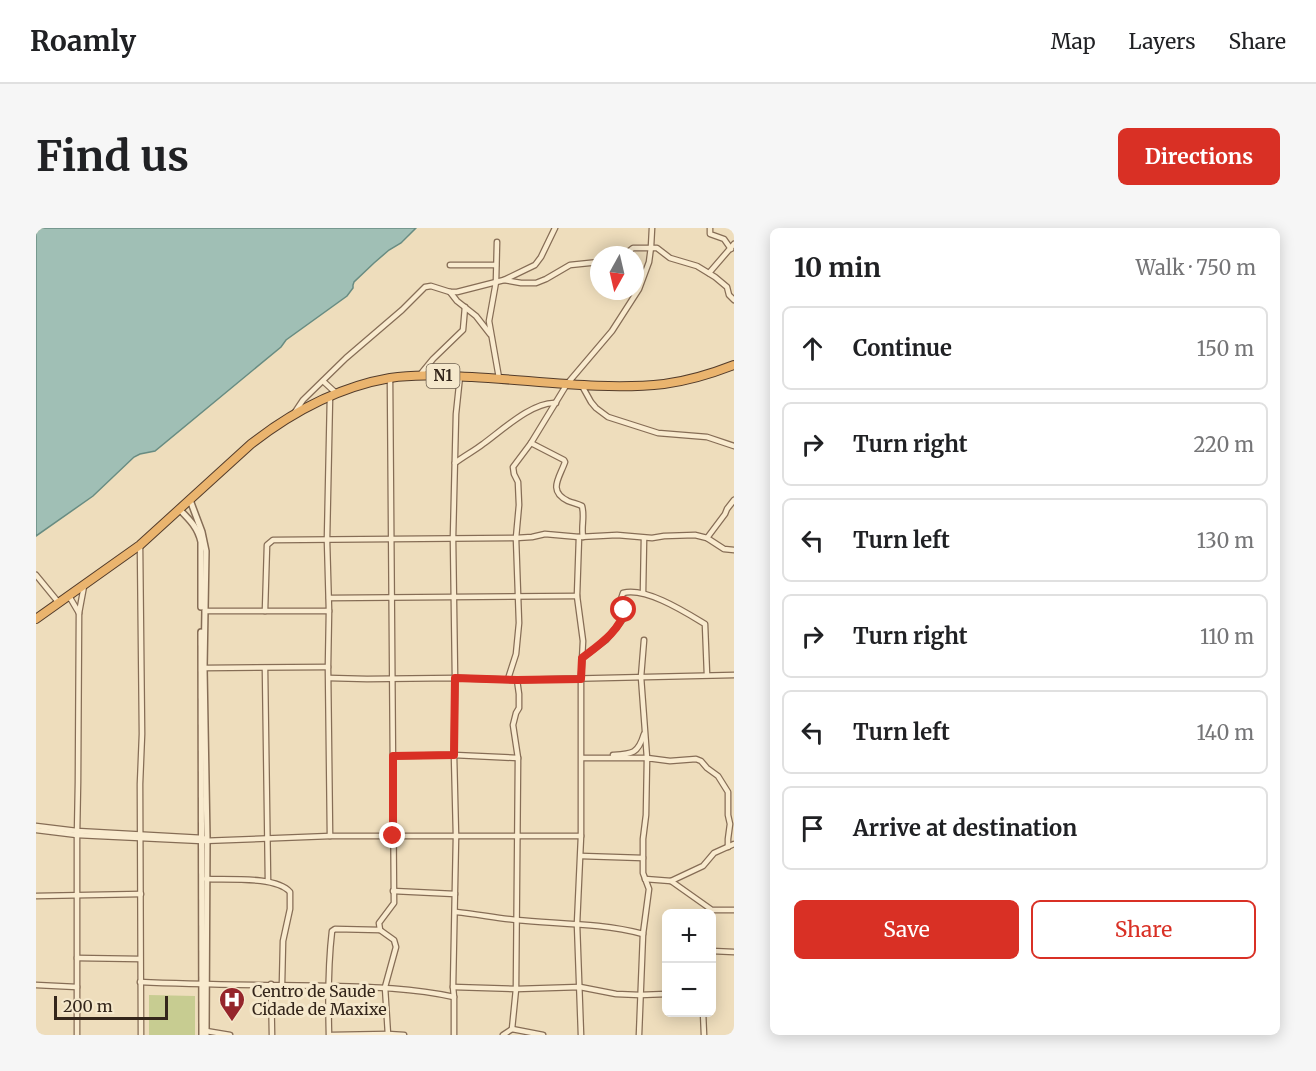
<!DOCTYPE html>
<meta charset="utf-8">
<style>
body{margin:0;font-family:Merriweather,serif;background:#f6f6f6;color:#202124}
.controls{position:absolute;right:18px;bottom:18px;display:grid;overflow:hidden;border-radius:9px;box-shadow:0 3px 15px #0003}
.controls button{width:54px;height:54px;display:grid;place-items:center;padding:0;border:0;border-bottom:2px solid #e0e0e0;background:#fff;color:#202124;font:30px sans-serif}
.compass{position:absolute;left:554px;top:18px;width:54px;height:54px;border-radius:50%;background:#fff;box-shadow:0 3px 15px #0003;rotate:188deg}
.scale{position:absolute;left:18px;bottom:15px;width:114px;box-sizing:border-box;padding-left:6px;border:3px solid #34261b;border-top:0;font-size:16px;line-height:21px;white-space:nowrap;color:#34261b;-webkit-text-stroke:4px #f5e8cc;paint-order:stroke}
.stop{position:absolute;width:18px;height:18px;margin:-14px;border:4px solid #d93025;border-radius:50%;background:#fff}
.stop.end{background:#d93025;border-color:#fff;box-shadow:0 2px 6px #0008}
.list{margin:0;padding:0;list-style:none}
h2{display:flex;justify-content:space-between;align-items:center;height:78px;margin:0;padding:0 24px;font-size:26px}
h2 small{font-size:20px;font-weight:400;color:#757577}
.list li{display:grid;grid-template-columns:39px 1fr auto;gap:18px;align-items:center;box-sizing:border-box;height:84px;margin:0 12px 12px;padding:0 12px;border:2px solid #e0e0e0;border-radius:9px}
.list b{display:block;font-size:22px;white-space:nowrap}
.list em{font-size:20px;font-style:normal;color:#757577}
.actions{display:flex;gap:12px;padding:18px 24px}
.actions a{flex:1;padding:14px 0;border:2px solid #d93025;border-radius:9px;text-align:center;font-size:21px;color:#d93025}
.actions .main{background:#d93025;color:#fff}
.icon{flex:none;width:33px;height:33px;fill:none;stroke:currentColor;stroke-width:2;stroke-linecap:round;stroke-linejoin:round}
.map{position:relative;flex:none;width:698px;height:807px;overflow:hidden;border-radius:9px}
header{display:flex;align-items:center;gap:36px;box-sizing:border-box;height:84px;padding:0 30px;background:#fff;border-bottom:2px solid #e0e0e0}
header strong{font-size:28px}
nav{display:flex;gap:33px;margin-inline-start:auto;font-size:21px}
.intro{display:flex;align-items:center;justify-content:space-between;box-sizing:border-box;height:144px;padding:0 36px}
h1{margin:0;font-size:42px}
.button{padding:15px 27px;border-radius:9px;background:#d93025;color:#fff;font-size:21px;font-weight:700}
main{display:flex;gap:36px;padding:0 36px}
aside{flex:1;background:#fff;border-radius:9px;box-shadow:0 3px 15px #0003}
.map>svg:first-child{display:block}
</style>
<header>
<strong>Roamly</strong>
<nav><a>Map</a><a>Layers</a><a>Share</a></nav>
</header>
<div class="intro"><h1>Find us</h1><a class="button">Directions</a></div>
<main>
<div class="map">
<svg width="698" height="807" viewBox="0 0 698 807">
<rect width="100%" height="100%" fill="#eeddbc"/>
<!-- green -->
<polygon fill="#c7cc91" points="113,767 159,768 159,807 113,807"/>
<!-- water -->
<polygon fill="#a0bfb5" stroke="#688c82" stroke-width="1.5" points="0,0 380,0 365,15 353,22 338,35 318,54 317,57 317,60 311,68 250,112 245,119 119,223 104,226 98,229 57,268 0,308"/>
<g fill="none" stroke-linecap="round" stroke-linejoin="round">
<defs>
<g id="minor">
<polyline points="674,0 674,6 688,11 695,21"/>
<polyline points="461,14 460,54 453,93 463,150"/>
<polyline points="588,27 597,20 621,20 634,30 661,38 679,49 691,59 693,67 698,72"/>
<polyline points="414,37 460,37"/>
<polyline points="673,45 698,16"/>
<polyline points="468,52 485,55 500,55 510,51 534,37 563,34"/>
<polyline points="414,64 421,73 440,88 454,106"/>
<polyline points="383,148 397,131 427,102 429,79"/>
<polyline points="287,153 300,165"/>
<polyline points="545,156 555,174 560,180 572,189 622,205 671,209 698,218"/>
<polyline points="259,184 267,172 310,130 366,82 389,59 395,58 414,64 421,64 468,52 499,37 505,29 519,0"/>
<path d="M495 215 528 232 529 234C524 249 511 263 532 273 537 275 542 276 546 278 549 289 545 298 547 309"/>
<path d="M419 235C428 228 438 223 447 216 465 203 497 173 520 175"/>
<polyline points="543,309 541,368 547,413 545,451 545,608 541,696 545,807"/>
<polyline points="671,310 689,286 691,281 698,272"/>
<polyline points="104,317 106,506 104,556 105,807"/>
<polyline points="0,347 23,375"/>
<polyline points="607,365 608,310"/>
<polyline points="33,368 43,385"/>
<polyline points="293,370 541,368"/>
<polyline points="169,383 293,383"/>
<polyline points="229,383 231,317 237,312 480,310 496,309 509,306 543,309 581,307 616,310 628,308 659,307 671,310 688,321 698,322"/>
<path d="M546 430 570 412 587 391 589 382 585 371 587 365C610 359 649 384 669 396L671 447"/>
<polyline points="168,440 292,439"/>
<polyline points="229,440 232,653"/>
<polyline points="293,450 331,451 419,450 481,452 698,447"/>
<polyline points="472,451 480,426 483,395 480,310 483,277 482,254 478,246 477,239 495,215 531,156 576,103 603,61 613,34 615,19 616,0"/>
<path d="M577 527C596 526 602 526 608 506"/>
<polyline points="357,528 418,527 482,530"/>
<polyline points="546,530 611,530 605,449 608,412"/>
<polyline points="0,598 41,603 167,610"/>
<polyline points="0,602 41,607 166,613 294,608 545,608"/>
<polyline points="294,608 292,439 293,383 291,312 294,168"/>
<polyline points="545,628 607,630"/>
<path d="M170 651C192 652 240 648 254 664V681L247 713 246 756"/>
<polyline points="609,651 635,653 676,682 698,682"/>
<polyline points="635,653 667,638 678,625 698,616"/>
<polyline points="357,663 419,666"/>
<polyline points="0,668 105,666"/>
<path d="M420 684C440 686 460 690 480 692 523 696 565 695 607 706"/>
<polyline points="344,702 343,695 358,675 354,150"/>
<polyline points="676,723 698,724"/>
<polyline points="41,730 104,731"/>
<path d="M104 754C168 757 231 757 294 758 336 759 377 760 418 769"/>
<polyline points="235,756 236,807"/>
<polyline points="0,757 41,759"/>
<polyline points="417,759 480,761 544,759 580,766 604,767 630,766"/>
<polyline points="667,784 668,807"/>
<polyline points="476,801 480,761 482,530 477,497 480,485 483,480 483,466 481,452"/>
<polyline points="170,803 194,807"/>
<polyline points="41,807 41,607 42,554 43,385 48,358"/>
<path d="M293 807C292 772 292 737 296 703L299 701 344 702 358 712 360 719 349 759 352 807"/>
<polyline points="296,807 352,806 368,807"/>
<polyline points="418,807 418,769 417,759 420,608 418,527 419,450 417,310 420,186 424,148"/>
<polyline points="467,807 476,801 507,807"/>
<polyline points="603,807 607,706 613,661 607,645 607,611 610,587 611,530 634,533 660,531 665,533 671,540 682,548 692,564 692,587 694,596 692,611 692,619"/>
</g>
<g id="tertiary">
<polyline points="154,272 166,304 170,323 168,440 171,610 170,807"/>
<path d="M144 282C154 292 162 300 165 314V379"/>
<polyline points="165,404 166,807"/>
</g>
<path id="trunk" d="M0 391 104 317 215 216C256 184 302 159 354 150 381 146 409 148 436 149 497 152 567 163 628 156 652 153 675 146 698 137"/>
</defs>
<!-- minor casing -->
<use href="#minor" stroke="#866d56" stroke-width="7"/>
<!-- tertiary casing -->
<use href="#tertiary" stroke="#866d56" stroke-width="8"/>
<!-- trunk casing -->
<use href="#trunk" stroke="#533c2b" stroke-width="10"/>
<!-- minor -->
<use href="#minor" stroke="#f9ebcf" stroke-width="4.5"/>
<!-- tertiary -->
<use href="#tertiary" stroke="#f9ebcf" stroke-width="5"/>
<!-- trunk -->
<use href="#trunk" stroke="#eab46e" stroke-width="8"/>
</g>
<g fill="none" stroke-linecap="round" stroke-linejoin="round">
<!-- route -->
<path stroke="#d93025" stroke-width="8" d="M357 608V528L418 527 419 450 481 452 545 451 546 430C560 419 586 402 588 382"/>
</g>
<!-- icons -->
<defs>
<symbol id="hospital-pin" viewBox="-11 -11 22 30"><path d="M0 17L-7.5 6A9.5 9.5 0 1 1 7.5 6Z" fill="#95252b" stroke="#f5e8cc"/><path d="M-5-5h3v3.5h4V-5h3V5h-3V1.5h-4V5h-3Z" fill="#fff"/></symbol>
</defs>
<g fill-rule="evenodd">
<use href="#hospital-pin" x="181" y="757" width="30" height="40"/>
</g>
<g text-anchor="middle" stroke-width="6" stroke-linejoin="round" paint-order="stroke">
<!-- shield labels -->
<rect fill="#f5e8cc" stroke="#6e6050" stroke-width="1.5" x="390.5" y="136" width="33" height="24" rx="4.5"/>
<g font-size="15" font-weight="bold" fill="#34261b">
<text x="407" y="153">N1</text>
</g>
<!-- poi labels -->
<g font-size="16" fill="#34261b" stroke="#f5e8cc" text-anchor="start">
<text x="216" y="769">Centro de Saude<tspan x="216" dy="18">Cidade de Maxixe</tspan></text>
</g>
</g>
</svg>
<div class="controls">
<button>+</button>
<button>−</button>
</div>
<svg class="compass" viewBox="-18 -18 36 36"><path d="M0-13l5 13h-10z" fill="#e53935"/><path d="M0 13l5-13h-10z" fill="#757577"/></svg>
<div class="scale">200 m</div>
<div class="stop" style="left:588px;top:382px"></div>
<div class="stop end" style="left:357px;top:608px"></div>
</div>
<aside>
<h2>10 min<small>Walk · 750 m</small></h2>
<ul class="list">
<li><svg class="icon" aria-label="ahead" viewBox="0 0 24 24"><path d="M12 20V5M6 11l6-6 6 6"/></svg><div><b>Continue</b></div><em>150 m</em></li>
<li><svg class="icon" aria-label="right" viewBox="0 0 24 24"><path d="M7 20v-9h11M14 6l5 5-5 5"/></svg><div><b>Turn right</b></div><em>220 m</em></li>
<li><svg class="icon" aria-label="left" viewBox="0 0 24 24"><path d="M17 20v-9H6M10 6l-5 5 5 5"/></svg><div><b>Turn left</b></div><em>130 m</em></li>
<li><svg class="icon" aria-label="right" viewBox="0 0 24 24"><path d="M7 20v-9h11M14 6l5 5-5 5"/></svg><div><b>Turn right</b></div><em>110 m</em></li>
<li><svg class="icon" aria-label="left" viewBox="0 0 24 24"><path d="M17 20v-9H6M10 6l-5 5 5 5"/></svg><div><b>Turn left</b></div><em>140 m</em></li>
<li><svg class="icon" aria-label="arrive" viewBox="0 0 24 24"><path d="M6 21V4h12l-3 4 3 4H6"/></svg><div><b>Arrive at destination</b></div></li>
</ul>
<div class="actions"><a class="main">Save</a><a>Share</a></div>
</aside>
</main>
